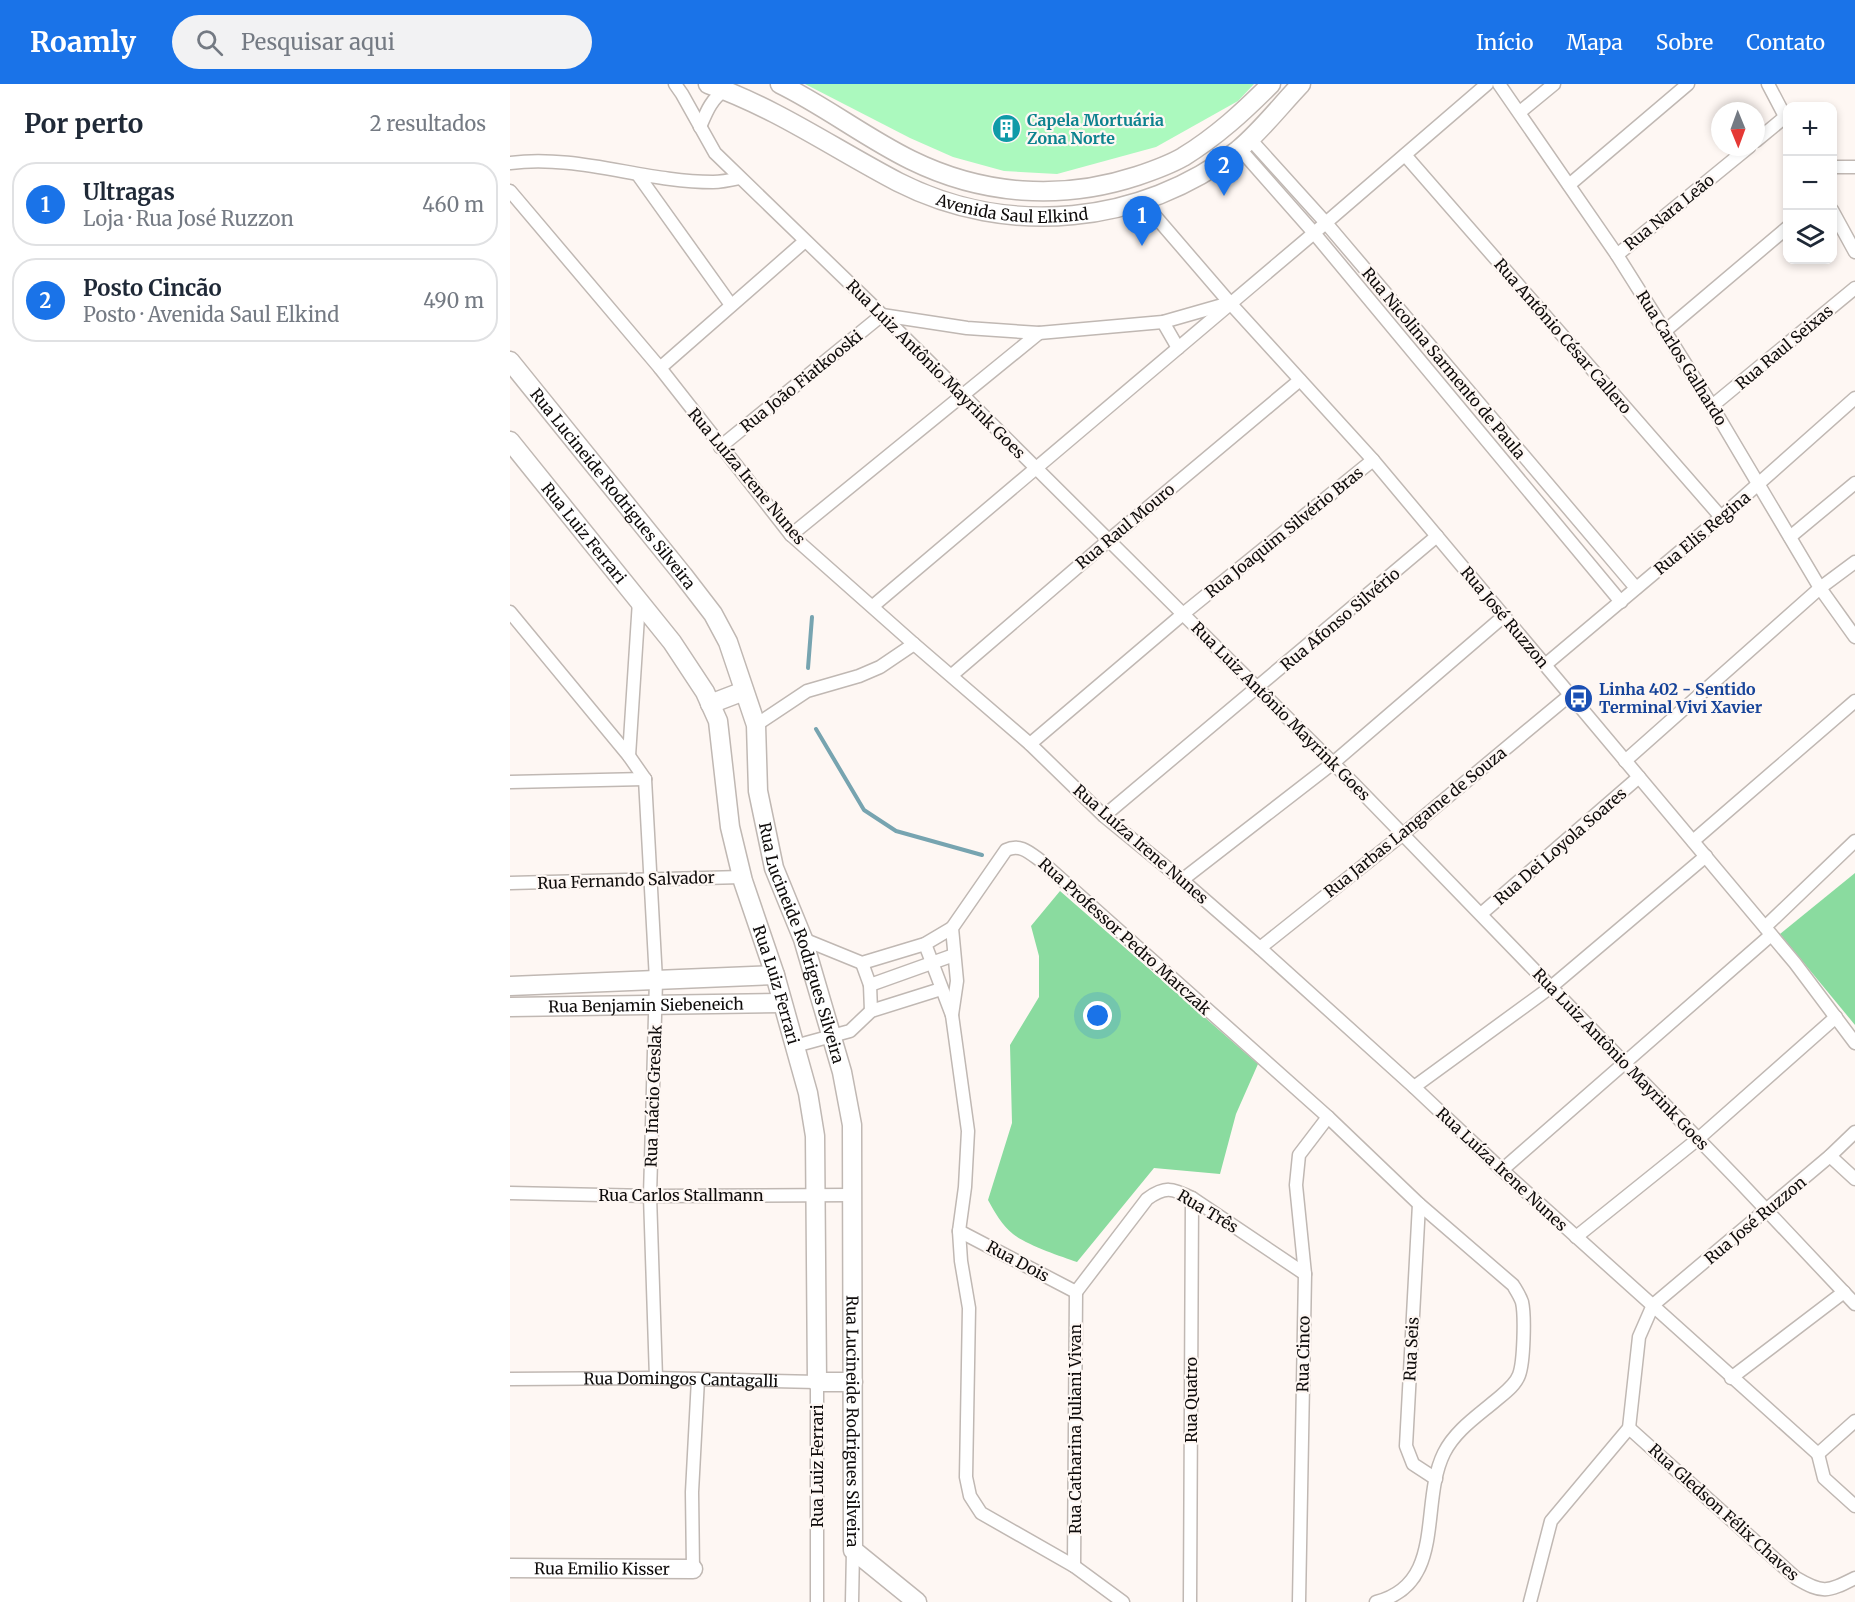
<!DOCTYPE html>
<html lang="pt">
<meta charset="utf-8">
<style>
body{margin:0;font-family:Merriweather,serif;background:#f2f2f3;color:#1f2937}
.controls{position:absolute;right:18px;top:18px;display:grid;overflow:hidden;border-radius:12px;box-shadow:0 3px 9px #0003}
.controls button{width:54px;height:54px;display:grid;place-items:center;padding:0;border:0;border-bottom:2px solid #e0e1e3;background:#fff;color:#1f2937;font:30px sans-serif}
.compass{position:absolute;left:1201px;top:18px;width:54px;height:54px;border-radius:50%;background:#fff;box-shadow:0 3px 9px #0003;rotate:179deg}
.you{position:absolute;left:588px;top:932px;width:21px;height:21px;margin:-15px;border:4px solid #fff;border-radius:50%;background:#1a73e8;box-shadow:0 0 0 9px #1a73e833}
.badge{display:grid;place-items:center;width:39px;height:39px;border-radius:50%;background:#1a73e8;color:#fff;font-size:20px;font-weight:700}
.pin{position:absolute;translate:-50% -50px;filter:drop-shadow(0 2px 3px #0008)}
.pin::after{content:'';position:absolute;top:32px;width:21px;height:18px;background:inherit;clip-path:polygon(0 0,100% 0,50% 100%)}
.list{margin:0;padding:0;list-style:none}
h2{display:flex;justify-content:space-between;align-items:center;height:78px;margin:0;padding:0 24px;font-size:26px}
h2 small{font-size:20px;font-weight:400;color:#747a83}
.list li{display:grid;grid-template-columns:39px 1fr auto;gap:18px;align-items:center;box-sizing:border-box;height:84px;margin:0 12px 12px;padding:0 12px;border:2px solid #e0e1e3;border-radius:24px}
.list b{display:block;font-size:22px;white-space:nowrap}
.list p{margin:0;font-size:20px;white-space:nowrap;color:#747a83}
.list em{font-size:20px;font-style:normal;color:#747a83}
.icon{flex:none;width:33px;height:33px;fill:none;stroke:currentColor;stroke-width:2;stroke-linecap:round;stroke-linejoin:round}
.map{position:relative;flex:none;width:1345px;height:1518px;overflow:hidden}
header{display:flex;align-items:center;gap:36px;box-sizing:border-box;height:84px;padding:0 30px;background:#1a73e8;color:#fff}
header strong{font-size:28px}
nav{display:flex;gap:33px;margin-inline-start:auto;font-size:21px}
.search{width:420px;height:54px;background:#f2f2f3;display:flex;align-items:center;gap:15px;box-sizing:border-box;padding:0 21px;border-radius:33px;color:#747a83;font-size:22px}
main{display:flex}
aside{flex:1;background:#fff}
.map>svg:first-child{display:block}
</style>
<header>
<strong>Roamly</strong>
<div class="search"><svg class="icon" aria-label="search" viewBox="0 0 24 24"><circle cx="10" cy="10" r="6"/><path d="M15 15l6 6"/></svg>Pesquisar aqui</div>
<nav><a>Início</a><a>Mapa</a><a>Sobre</a><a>Contato</a></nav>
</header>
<main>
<aside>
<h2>Por perto<small>2 resultados</small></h2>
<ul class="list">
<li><span class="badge">1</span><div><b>Ultragas</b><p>Loja · Rua José Ruzzon</p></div><em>460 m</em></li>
<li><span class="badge">2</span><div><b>Posto Cincão</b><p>Posto · Avenida Saul Elkind</p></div><em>490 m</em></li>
</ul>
</aside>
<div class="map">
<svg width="1345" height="1518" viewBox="0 0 1345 1518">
<rect width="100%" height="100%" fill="#fef7f3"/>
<!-- green -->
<polygon fill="#abf9be" points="295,0 744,0 728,17 646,63 547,90 494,87 443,73 400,54"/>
<!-- forest -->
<g fill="#8adb9f">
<polygon points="1345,789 1345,941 1270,850"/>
<path d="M550 807 748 980 726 1030 710 1090 644 1084 567 1178C550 1172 517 1161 503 1150 492 1141 485 1129 478 1116L502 1039 500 961 529 913V872L521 842Z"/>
</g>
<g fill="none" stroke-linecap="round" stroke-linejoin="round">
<!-- stream -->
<g stroke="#77a4b0" stroke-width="4">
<polyline points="298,584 302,533"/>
<polyline points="306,645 354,726 386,747 472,771"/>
</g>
<defs>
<g id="street">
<polyline points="165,0 172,10 205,69 359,218 842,698 1229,1097 1345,1220"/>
<polyline points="989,0 1107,171 1202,322 1310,504 1345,553"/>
<polyline points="1258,0 1278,38"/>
<polyline points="1010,28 1044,0"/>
<path d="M190 43C196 29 201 15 215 6"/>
<polyline points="740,55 816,139 1126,504"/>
<polyline points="1246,57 1275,33"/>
<polyline points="729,64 804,149 1111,518"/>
<polyline points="895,71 1211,433"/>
<path d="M0 79C68 70 134 98 203 98 212 98 221 96 230 94"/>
<polyline points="1322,83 1345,83"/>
<polyline points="128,91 221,221"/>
<polyline points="1059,101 1178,0"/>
<polyline points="0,107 150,284 281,451 404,560 520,660 594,732 672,796 750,864 904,1003 992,1086 1308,1370"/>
<polyline points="633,118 720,219 863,376 1285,879 1345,959"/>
<polyline points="1322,126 1345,168"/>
<polyline points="1107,171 1239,63"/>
<polyline points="653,238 668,264"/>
<polyline points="1155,247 1278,143"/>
<polyline points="150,284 295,157"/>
<polyline points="1202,322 1345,204"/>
<polyline points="210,363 372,231 457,244 529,249 653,238 716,220"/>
<polyline points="281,451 529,249"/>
<polyline points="1280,453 1345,399"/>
<polyline points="363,522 804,149 977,0"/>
<polyline points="0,528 119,672 135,695"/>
<polyline points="1035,581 1211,433 1345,314"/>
<polyline points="442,591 599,456 790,296"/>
<polyline points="246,641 297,607 349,592 370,583 404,560"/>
<polyline points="520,660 673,530 863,376"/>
<polyline points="119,672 129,517"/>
<polyline points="1115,677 1310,504 1345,478"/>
<polyline points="135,695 146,896 140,1112 146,1294"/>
<polyline points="0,698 135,695"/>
<polyline points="594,732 927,452"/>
<polyline points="1183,757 1345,617"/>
<polyline points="672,796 823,679 994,532"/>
<polyline points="0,799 232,793"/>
<polyline points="971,830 1129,693"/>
<polyline points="1255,843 1345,757"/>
<polyline points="293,855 352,879 415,860 442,844"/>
<polyline points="415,860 442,931"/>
<polyline points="750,864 893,750 1060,611"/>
<polyline points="352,879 360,901 361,927"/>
<polyline points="360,901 444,871"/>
<polyline points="285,962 340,947 361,927 431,905"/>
<polyline points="904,1003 1041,903 1196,772"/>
<polyline points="1320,1072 1345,1095"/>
<polyline points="992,1086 1261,851"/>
<polyline points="0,1109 140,1112 342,1111"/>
<polyline points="909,1120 896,1362 903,1380 926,1395"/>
<polyline points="449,1147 566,1208"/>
<polyline points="1066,1153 1188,1055 1326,933"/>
<path d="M566 1208 637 1115C655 1102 662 1104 682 1114L795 1190"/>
<polyline points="1221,1294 1334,1208"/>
<path id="s1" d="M0 1295 146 1294 307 1298V1518"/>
<path d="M1119 1344 1286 1494C1313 1510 1317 1508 1345 1494"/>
<polyline points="1308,1370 1314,1394 1345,1422"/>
<polyline points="1308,1370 1345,1337"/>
<polyline points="564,1482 566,1208"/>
<polyline points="183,1485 182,1408 188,1295"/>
<polyline points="342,1518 343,1466"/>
<path d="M613 1518 564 1482 471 1429 460 1412 456 1393 459 1224 451 1177 449 1147 455 1103 458 1047 442 931 447 897 442 844 496 766C510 759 520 769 531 777L818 1033 909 1120 1003 1201C1006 1206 1010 1212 1012 1218 1015 1231 1014 1278 1009 1291 1005 1302 993 1310 985 1317 966 1333 945 1347 934 1369 909 1419 937 1500 866 1518"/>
<polyline points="680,1518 682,1114"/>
<polyline points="789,1518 795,1190 786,1101 789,1071 818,1033"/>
<polyline points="1020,1518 1041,1437 1119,1344 1129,1253 1143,1221 1320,1072 1345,1048"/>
</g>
<g id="secondary">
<path id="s2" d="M198 0C268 25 323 64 388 98 498 154 631 141 728 66 751 47 770 22 791 0"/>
<path d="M270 0C315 22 356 54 401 76 472 111 551 117 627 92 642 87 659 81 673 73 707 52 733 28 761 0"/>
<path id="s3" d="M0 277 173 491 203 530 218 558 246 641 248 707 264 784 293 855 332 988 342 1041 343 1466 407 1518"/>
<path id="s4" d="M0 357 162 558 195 608 208 637 220 743 233 797 265 891 298 1009 305 1052 307 1298H343"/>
<polyline points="200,620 234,607"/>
<polyline points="0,902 265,891"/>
<path id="s5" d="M0 923 272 919"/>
<path id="s6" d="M0 1484 183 1485"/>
</g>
</defs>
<!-- street casing -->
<use href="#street" stroke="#c0b8b3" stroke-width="15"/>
<!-- secondary casing -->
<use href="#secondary" stroke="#c0b8b3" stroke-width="21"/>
<!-- street -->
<use href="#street" stroke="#fff" stroke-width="12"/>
<!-- secondary -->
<use href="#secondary" stroke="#fff" stroke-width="18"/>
</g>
<!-- icons -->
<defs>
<symbol id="building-disc" viewBox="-11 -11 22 22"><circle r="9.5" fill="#0f9aa8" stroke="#fef7f3"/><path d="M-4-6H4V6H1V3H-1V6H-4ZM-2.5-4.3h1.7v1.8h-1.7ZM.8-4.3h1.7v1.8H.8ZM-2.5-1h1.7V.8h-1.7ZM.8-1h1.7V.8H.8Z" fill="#fff"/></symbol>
<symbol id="bus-disc" viewBox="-11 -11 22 22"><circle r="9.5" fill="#1a4fb4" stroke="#fef7f3"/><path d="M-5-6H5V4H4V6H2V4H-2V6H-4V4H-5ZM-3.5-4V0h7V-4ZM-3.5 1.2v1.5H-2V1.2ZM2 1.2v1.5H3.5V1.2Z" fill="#fff"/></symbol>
</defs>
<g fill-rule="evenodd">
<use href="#building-disc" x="480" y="28" width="33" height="33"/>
<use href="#bus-disc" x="1052" y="598" width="33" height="33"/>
</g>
<g text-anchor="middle" stroke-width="4.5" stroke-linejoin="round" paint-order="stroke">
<!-- culture labels -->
<g font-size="16" font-weight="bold" fill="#0d838f" stroke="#fef7f3" text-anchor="start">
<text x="517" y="42">Capela Mortuária<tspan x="517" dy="18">Zona Norte</tspan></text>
</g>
<!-- street labels -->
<g font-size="16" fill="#0f0c0b" stroke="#fef7f3">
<text dy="6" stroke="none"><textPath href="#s2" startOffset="333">Avenida Saul Elkind</textPath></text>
<text transform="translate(1159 128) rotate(-39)" y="6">Rua Nara Leão</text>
<text transform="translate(1053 252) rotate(49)" y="6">Rua Antônio César Callero</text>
<text transform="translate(1274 263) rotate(-40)" y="6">Rua Raul Seixas</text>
<text transform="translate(1172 274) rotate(58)" y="6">Rua Carlos Galhardo</text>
<text transform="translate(934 279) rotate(50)" y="6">Rua Nicolina Sarmento de Paula</text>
<text transform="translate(426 285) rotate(45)" y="6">Rua Luiz Antônio Mayrink Goes</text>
<text transform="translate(291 297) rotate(-39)" y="6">Rua João Fiatkooski</text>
<text transform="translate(237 392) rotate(50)" y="6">Rua Luíza Irene Nunes</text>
<text dy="6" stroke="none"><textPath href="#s3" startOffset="164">Rua Lucineide Rodrigues Silveira</textPath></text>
<text transform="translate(615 442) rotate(-40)" y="6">Rua Raul Mouro</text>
<text dy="6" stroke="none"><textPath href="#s4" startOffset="118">Rua Luiz Ferrari</textPath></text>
<text transform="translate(774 448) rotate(-39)" y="6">Rua Joaquim Silvério Bras</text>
<text transform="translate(1192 449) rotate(-40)" y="6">Rua Elis Regina</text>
<text transform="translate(995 533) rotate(50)" y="6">Rua José Ruzzon</text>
<text transform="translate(830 535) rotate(-40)" y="6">Rua Afonso Silvério</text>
<text transform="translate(771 627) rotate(45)" y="6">Rua Luiz Antônio Mayrink Goes</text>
<text transform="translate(905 738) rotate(-39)" y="6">Rua Jarbas Langame de Souza</text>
<text transform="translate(631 760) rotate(41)" y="6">Rua Luíza Irene Nunes</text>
<text transform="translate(1050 762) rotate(-41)" y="6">Rua Dei Loyola Soares</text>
<text transform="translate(116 796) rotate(-2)" y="6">Rua Fernando Salvador</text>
<text transform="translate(615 852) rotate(42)" y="6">Rua Professor Pedro Marczak</text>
<text dy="6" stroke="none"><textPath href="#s3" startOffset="668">Rua Lucineide Rodrigues Silveira</textPath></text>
<text dy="6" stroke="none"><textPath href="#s4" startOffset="621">Rua Luiz Ferrari</textPath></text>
<text dy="6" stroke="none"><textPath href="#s5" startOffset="136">Rua Benjamin Siebeneich</textPath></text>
<text transform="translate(1111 975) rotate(46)" y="6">Rua Luiz Antônio Mayrink Goes</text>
<text transform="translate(143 1012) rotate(-88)" y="6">Rua Inácio Greslak</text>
<text transform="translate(992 1085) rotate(43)" y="6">Rua Luíza Irene Nunes</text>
<text x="171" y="1117">Rua Carlos Stallmann</text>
<text transform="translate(698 1127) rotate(31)" y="6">Rua Três</text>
<text transform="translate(1245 1136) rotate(-40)" y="6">Rua José Ruzzon</text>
<text transform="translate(508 1177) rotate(28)" y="6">Rua Dois</text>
<text transform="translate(901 1265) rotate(-87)" y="6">Rua Seis</text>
<text transform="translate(793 1270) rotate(-89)" y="6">Rua Cinco</text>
<text dy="6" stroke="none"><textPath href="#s1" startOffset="171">Rua Domingos Cantagalli</textPath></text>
<text transform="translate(681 1316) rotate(-90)" y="6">Rua Quatro</text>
<text dy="6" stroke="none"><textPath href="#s3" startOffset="1154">Rua Lucineide Rodrigues Silveira</textPath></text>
<text transform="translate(565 1345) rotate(-90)" y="6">Rua Catharina Juliani Vivan</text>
<text transform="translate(307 1382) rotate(-90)" y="6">Rua Luiz Ferrari</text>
<text transform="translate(1214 1428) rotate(42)" y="6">Rua Gledson Félix Chaves</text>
<text dy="6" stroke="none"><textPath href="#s6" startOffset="92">Rua Emilio Kisser</textPath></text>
</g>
<!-- transit labels -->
<g font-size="16" font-weight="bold" fill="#164399" stroke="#fef7f3" text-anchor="start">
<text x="1089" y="611">Linha 402 - Sentido<tspan x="1089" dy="18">Terminal Vivi Xavier</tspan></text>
</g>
</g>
</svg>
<div class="controls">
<button>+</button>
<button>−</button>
<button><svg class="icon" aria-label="layers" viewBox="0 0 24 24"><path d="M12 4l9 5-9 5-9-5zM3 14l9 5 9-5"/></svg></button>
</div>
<svg class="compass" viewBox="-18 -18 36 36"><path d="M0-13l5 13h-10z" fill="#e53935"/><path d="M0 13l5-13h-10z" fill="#747a83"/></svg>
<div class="you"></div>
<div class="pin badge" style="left:632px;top:162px">1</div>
<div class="pin badge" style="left:714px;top:112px">2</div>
</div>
</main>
